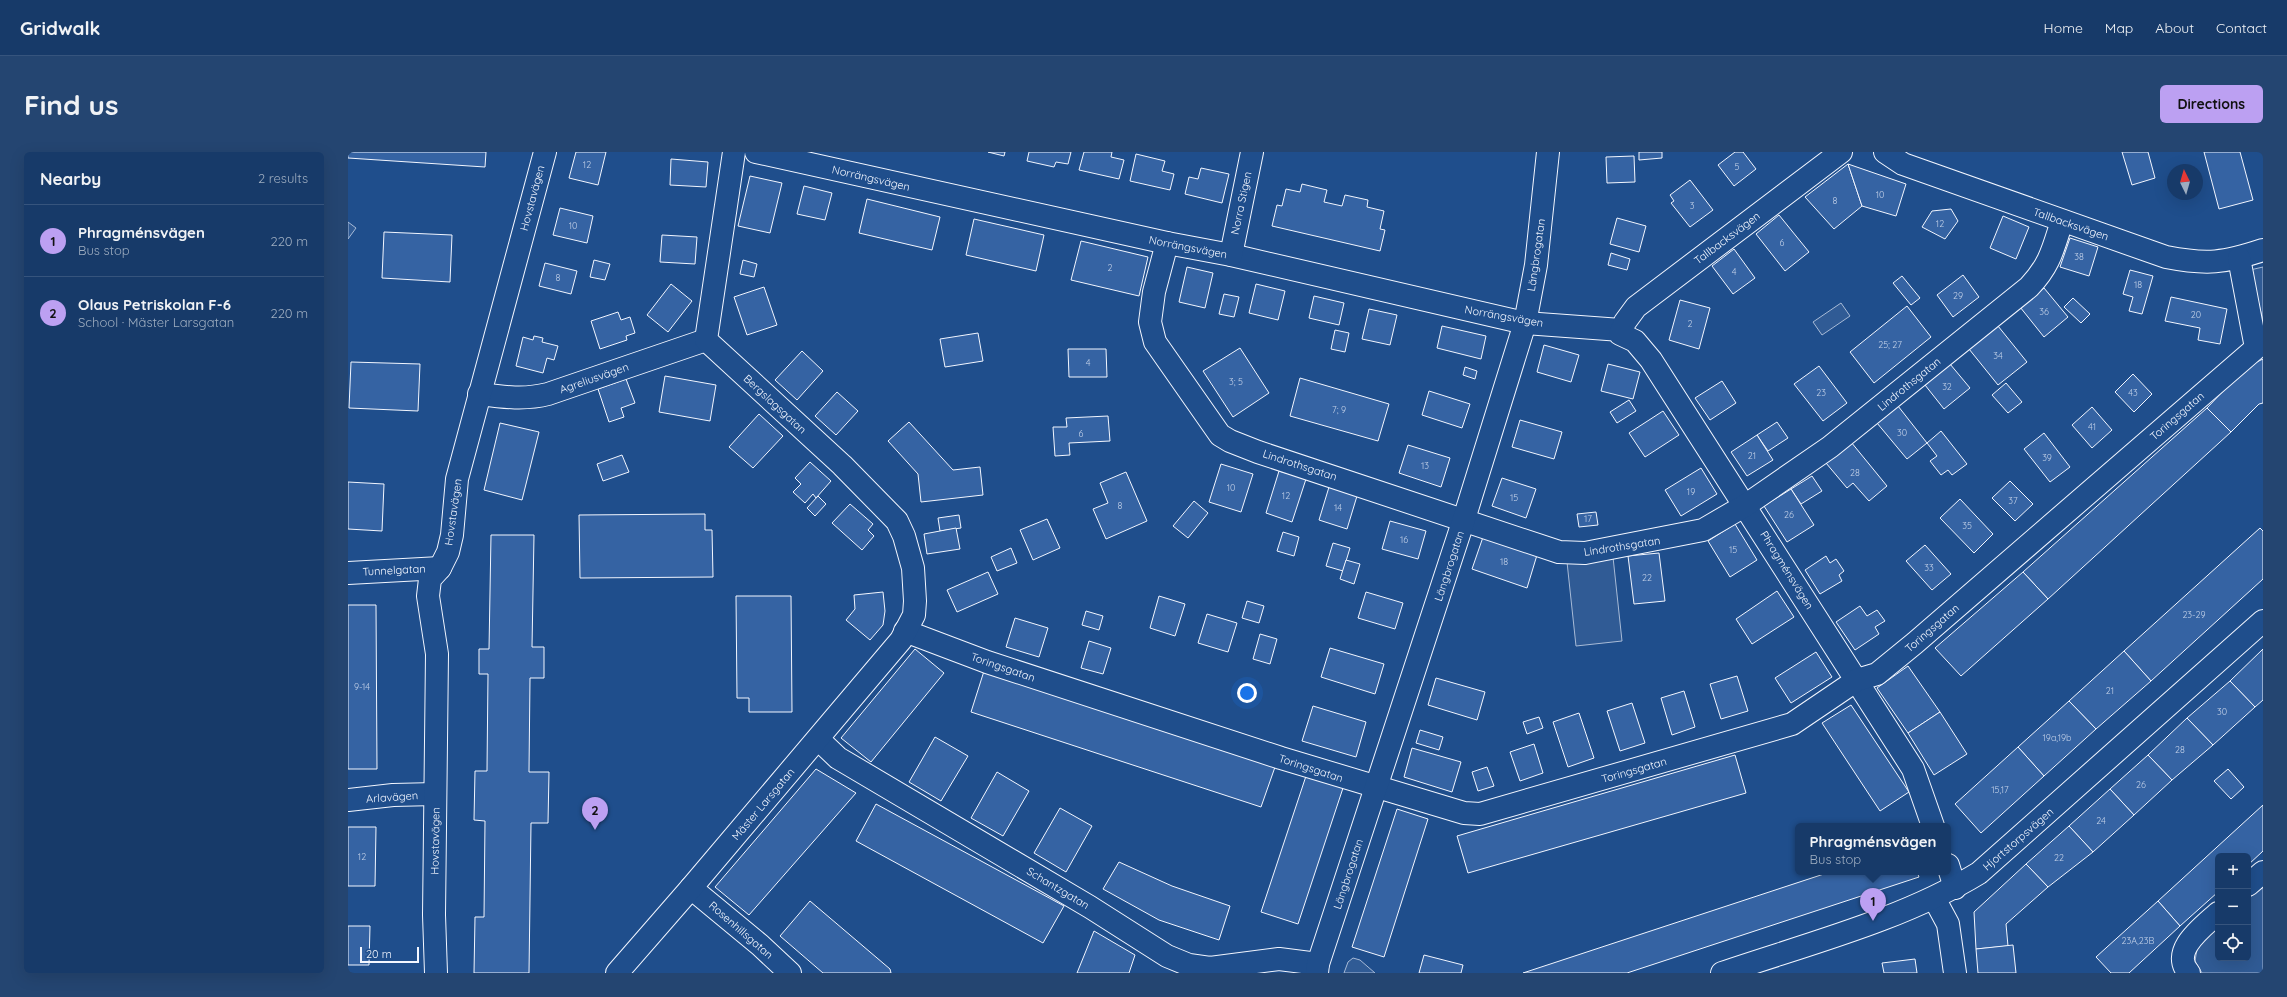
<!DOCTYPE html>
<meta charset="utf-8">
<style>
body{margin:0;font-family:Quicksand,sans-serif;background:#244571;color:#f1f3f6}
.controls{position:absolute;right:12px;bottom:12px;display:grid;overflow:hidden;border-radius:6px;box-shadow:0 4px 16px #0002}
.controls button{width:36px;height:36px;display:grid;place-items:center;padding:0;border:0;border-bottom:1px solid #36547d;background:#173a69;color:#f1f3f6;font:20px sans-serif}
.compass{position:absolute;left:1819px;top:12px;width:36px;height:36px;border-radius:50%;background:#173a69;box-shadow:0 4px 16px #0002;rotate:355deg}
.scale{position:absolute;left:12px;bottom:10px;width:59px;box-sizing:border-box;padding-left:4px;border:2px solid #f2f6ff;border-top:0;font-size:11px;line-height:14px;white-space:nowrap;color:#f2f6ff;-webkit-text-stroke:3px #1f4e8c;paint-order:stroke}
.you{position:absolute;left:899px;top:541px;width:14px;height:14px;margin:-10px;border:3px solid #fff;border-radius:50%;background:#1a73e8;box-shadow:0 0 0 6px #1a73e833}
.badge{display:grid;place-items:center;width:26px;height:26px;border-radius:50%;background:#bca0f2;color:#111;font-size:13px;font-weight:700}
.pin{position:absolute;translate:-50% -33px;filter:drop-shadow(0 1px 2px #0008)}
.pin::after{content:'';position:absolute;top:21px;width:14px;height:12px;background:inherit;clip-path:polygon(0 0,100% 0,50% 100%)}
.popup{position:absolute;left:1447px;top:671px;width:156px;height:52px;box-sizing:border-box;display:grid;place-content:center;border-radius:6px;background:#173a69;filter:drop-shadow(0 1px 3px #0005);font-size:13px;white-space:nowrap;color:#9eadc0}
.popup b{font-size:15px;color:#f1f3f6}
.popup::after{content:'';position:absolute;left:50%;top:100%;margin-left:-8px;border:8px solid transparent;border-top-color:#173a69}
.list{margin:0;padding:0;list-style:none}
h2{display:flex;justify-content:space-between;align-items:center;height:52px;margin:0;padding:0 16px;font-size:17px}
h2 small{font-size:13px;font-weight:400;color:#9eadc0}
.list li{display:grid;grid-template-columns:26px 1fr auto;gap:12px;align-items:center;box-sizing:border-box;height:72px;padding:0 16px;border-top:1px solid #36547d}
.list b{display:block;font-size:15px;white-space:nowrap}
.list p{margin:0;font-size:13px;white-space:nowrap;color:#9eadc0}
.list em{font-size:13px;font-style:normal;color:#9eadc0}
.icon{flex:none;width:22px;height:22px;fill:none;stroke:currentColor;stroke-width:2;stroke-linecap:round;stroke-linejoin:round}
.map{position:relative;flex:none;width:1915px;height:821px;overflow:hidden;border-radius:6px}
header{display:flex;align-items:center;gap:24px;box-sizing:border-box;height:56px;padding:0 20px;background:#173a69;border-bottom:1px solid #36547d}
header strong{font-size:19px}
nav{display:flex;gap:22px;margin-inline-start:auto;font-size:14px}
.intro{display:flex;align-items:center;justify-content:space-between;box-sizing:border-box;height:96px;padding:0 24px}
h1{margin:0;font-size:28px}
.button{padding:10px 18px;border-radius:6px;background:#bca0f2;color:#111;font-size:14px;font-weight:700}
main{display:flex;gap:24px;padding:0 24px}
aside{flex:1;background:#173a69;border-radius:6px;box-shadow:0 4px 16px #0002}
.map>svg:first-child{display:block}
</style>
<header>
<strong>Gridwalk</strong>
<nav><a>Home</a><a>Map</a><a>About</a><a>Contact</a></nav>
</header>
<div class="intro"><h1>Find us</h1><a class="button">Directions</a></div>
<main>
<aside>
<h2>Nearby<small>2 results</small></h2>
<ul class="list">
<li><span class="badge">1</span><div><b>Phragménsvägen</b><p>Bus stop</p></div><em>220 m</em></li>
<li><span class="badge">2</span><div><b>Olaus Petriskolan F-6</b><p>School · Mäster Larsgatan</p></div><em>220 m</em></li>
</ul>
</aside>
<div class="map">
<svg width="1915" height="821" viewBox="0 0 1915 821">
<rect width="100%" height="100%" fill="#1f4e8c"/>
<!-- built -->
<g fill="#305b95" stroke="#a8bbd7">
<polygon points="0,70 8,76 0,87"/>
<polygon points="1915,115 1915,168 1902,118"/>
<polygon points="1493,151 1502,164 1474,183 1465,170"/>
<polygon points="1265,405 1274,489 1228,494 1219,410"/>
<polygon points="1915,734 1915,821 1854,821 1847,809 1850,791 1870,773 1870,806 1900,806 1900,747"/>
<polygon points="1005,806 1012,808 1027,821 996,821 1000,810"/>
</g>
<!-- building -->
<g fill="#3563a3" stroke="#f2f6ff">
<polygon points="0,0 138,0 137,15 0,6"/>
<polygon points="228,0 258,0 250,33 221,26"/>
<polygon points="640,0 657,0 656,4"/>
<polygon points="681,0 723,0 720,12 708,10 706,15 679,9"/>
<polygon points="736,0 764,0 763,5 776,8 771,27 731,18"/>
<polygon points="1291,0 1314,0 1314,6 1291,8"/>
<polygon points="1387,0 1395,0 1408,17 1386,34 1370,13"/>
<polygon points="1774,0 1800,0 1807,26 1784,33"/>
<polygon points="1856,0 1892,0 1905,48 1871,57"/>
<polygon points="788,2 817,9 814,19 826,22 822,38 782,29"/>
<polygon points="1286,4 1287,30 1259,31 1258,5"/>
<polygon points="323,7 360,10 358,35 322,33"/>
<polygon points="1500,12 1514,54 1486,77 1457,45"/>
<polygon points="1500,12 1558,32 1548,64 1514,54"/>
<polygon points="853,16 881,22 874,51 837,42 841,25 850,27"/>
<polygon points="402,24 434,31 422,81 390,74"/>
<polygon points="1342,28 1365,58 1342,75 1323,51 1326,49 1322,43"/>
<polygon points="954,32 979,38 976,50 994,54 997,43 1020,48 1019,55 1036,59 1032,77 1037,78 1032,99 924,74 929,53 934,54 938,37 952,40"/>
<polygon points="456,34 484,41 477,68 449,62"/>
<polygon points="519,47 592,65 584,98 511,81"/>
<polygon points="212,56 245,64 239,91 205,83"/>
<polygon points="1603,57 1610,69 1597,87 1574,75 1584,59"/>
<polygon points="1431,63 1461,100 1437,119 1408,82"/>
<polygon points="1655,64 1681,75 1668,107 1642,96"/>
<polygon points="1269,66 1298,74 1291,100 1262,92"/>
<polygon points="626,67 696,83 688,119 618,103"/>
<polygon points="36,80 104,83 102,130 34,126"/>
<polygon points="314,83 349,85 347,112 312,110"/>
<polygon points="1722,86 1750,95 1741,124 1712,115"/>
<polygon points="733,89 800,105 791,144 723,128"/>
<polygon points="1386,97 1407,126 1385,142 1364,114"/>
<polygon points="1263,101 1282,107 1279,118 1260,113"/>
<polygon points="246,108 262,112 257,128 242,125"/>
<polygon points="395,108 409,112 406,125 392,122"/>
<polygon points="197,111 229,119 223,142 191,134"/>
<polygon points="839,115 865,121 857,156 831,150"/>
<polygon points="1782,118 1805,124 1794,162 1781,159 1785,145 1775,142"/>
<polygon points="1615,123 1631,145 1605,165 1589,143"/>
<polygon points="1554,124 1572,146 1563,153 1545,131"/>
<polygon points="323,132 344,149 320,180 299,163"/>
<polygon points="908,132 937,139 930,168 901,161"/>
<polygon points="416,135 429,173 399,183 386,145"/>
<polygon points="1696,136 1720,165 1696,185 1672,155"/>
<polygon points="876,142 891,145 886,165 871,162"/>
<polygon points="966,144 996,151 991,173 961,166"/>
<polygon points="1823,145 1879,157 1872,192 1850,188 1852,176 1817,169"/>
<polygon points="1725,146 1742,162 1733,171 1716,155"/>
<polygon points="1332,148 1362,156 1351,197 1321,188"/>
<polygon points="1559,154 1583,185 1526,231 1502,200"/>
<polygon points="1021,157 1049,163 1042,193 1014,187"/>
<polygon points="270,160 273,168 282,165 287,181 278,184 279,188 252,197 243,169"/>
<polygon points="1094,174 1138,184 1133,207 1089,196"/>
<polygon points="1650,174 1679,210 1650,233 1621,197"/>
<polygon points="987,178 1001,181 997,200 983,197"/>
<polygon points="630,181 635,209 597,215 592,187"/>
<polygon points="186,184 195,186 194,190 210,194 206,208 199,206 195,221 168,214 175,185 185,188"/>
<polygon points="1196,193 1231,203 1223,230 1189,220"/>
<polygon points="892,196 921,241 885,265 855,219"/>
<polygon points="720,197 758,197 759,225 721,225"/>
<polygon points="454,199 475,219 449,248 427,228"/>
<polygon points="1915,207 1915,251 1911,252 1883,280 1859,256 1898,215"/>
<polygon points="3,210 72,212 70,259 1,256"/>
<polygon points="1260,212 1292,220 1285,247 1253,239"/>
<polygon points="1602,212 1622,236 1596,257 1577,233"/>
<polygon points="1471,214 1499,251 1475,269 1446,232"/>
<polygon points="1117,215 1129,219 1127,227 1115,223"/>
<polygon points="1785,222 1804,242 1786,260 1767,240"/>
<polygon points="317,224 368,233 362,269 311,260"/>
<polygon points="952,226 1041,252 1030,289 942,264"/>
<polygon points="278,227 287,251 273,256 276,265 261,270 250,237"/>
<polygon points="1374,229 1388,251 1362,268 1347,246"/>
<polygon points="1658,231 1674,250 1660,261 1644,243"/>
<polygon points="1081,239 1122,252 1114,276 1074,263"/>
<polygon points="489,240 510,259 488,283 467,264"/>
<polygon points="1281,248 1288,259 1269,271 1262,260"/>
<polygon points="1550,254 1579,291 1559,307 1529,271"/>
<polygon points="1744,255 1764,278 1744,296 1724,273"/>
<polygon points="1859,256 1883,280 1700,447 1675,420"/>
<polygon points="1315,259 1331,283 1297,305 1281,281"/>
<polygon points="411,262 435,284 405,316 381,295"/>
<polygon points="760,264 762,289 721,291 722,303 707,304 705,275 719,275 718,266"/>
<polygon points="1172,268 1214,280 1206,307 1164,295"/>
<polygon points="561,270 605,318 632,315 635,343 573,350 570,322 540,289"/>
<polygon points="1429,270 1440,286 1420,299 1409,283"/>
<polygon points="152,271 191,280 174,348 136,338"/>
<polygon points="1593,279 1619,312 1604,323 1600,318 1593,323 1582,309 1589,304 1579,291"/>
<polygon points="1696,281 1722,315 1702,330 1676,297"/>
<polygon points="1409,283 1425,308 1399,324 1383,300"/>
<polygon points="1503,290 1539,334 1521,349 1505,331 1499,336 1478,311"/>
<polygon points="1060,293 1102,306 1093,335 1051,321"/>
<polygon points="274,303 281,320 255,329 249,312"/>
<polygon points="462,310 483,329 468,346 465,342 457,351 445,340 453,332 447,326"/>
<polygon points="873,312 905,322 893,360 861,350"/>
<polygon points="1353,316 1369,342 1333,364 1317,338"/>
<polygon points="931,319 958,327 944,370 918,361"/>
<polygon points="778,320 799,369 758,387 745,357 760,351 752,331"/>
<polygon points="1464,324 1474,339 1453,352 1443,337"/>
<polygon points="1154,326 1188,337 1178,366 1144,354"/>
<polygon points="1662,329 1685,352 1667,369 1644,346"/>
<polygon points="0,330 36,332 34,379 0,377"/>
<polygon points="981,335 1009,344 999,377 971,368"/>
<polygon points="1443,337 1466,373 1439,390 1416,354"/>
<polygon points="470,344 478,352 467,364 459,356"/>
<polygon points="1612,347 1645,382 1626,401 1592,366"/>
<polygon points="846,349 860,361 840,386 825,374"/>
<polygon points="502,352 525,372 520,378 526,384 514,398 484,371"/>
<polygon points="1248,360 1250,373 1231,375 1229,362"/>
<polygon points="357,362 357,378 364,378 365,425 232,426 231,363"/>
<polygon points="611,363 613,376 592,379 590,366"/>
<polygon points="699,367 712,396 685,408 672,378"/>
<polygon points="1042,369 1078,379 1070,407 1034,397"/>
<polygon points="1387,372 1409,408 1382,425 1360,389"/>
<polygon points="608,376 612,397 579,402 576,382"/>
<polygon points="1912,376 1915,379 1915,427 1803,529 1776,499"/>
<polygon points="935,380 951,385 946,404 929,399"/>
<polygon points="143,383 186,383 184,495 196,495 196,526 182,526 181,620 201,620 200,671 183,671 181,821 126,821 127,765 136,765 137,669 126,668 127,619 139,619 140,522 131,522 131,497 141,497"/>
<polygon points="1135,385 1189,403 1179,436 1124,417"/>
<polygon points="985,391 1002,396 995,419 978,414"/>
<polygon points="1577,393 1603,422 1584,438 1558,409"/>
<polygon points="663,396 669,411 649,419 643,405"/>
<polygon points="1311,401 1317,449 1286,452 1280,404"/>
<polygon points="1478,404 1482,411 1488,407 1496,419 1491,423 1494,429 1472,442 1457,418"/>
<polygon points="998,408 1012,412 1006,432 992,427"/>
<polygon points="640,420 650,442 609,460 599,438"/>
<polygon points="1675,420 1700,447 1613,524 1587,496"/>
<polygon points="1429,439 1446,465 1404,492 1388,467"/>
<polygon points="535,440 537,459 535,473 522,488 498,468 507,457 506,443"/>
<polygon points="1018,440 1055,451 1047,477 1010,466"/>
<polygon points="388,444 443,444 444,560 401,560 401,546 389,546"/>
<polygon points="811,444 837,452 827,484 802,476"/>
<polygon points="899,449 916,454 911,471 894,466"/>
<polygon points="0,453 28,453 29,617 0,617"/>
<polygon points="1512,454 1519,464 1529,458 1537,469 1527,475 1531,482 1507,498 1488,470"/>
<polygon points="738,459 755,464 751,478 734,473"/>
<polygon points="859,462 889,471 880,500 850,491"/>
<polygon points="667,466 700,476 691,505 658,495"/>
<polygon points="912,482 929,487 922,512 905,507"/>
<polygon points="741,489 763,496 755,522 733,516"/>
<polygon points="982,496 1036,512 1027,542 973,525"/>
<polygon points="567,497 596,521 523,610 493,586"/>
<polygon points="1915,497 1915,548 1907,555 1882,529"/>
<polygon points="1776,499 1803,529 1748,577 1721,549"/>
<polygon points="1468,500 1484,525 1443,551 1427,526"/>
<polygon points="1560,514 1592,560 1560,581 1529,536"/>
<polygon points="636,519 927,615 913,655 623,560"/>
<polygon points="1389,524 1400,559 1373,567 1362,532"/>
<polygon points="1088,526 1137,540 1129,568 1080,553"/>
<polygon points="1882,529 1907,555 1865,593 1839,566"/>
<polygon points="1336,539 1347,575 1324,583 1313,546"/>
<polygon points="1721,549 1748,577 1696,624 1670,595"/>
<polygon points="1284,551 1297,591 1272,599 1259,559"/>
<polygon points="1503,553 1561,640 1532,659 1474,571"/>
<polygon points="965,554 1018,570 1008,605 954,589"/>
<polygon points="1592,560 1619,602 1586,623 1560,581"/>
<polygon points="1231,561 1246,606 1220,615 1205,570"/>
<polygon points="1191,565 1195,576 1179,582 1175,570"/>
<polygon points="1839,566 1865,593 1824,628 1800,603"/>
<polygon points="1072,578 1095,585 1091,598 1068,591"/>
<polygon points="587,585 620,604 593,649 561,630"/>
<polygon points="1186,592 1195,621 1172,629 1162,600"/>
<polygon points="1670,595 1696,624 1633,681 1607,652"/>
<polygon points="1064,596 1113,610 1104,640 1056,625"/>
<polygon points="1387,603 1398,641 1120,721 1109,684"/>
<polygon points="1800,603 1824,628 1786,663 1762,637"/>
<polygon points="1139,615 1146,634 1130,639 1124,620"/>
<polygon points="468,617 508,641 401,763 367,735"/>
<polygon points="1880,617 1896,635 1883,647 1866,629"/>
<polygon points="649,620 681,639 655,684 623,666"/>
<polygon points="958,624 995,636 950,772 913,760"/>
<polygon points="1762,637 1786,663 1745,700 1721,674"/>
<polygon points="528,652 716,754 695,791 508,689"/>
<polygon points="1915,653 1915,699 1900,713 1900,704 1870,704 1870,740 1832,774 1810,749"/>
<polygon points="712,656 744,674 718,720 686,701"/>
<polygon points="1049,657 1080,667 1036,805 1004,795"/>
<polygon points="1721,674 1745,700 1700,735 1678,712"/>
<polygon points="0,675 28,675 27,734 0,734"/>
<polygon points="771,710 824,734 882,754 871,788 811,768 755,737"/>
<polygon points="1678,712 1700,735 1658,772 1660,794 1628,797 1626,760"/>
<polygon points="1482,720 1569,720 1571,725 1279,821 1175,821"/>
<polygon points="462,749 542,817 543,821 475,821 432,784"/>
<polygon points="1810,749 1832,774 1781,821 1763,821 1748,805"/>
<polygon points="0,774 22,774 21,813 0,813"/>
<polygon points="746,779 787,803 781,821 729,821"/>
<polygon points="1665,793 1668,821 1630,821 1628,797"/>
<polygon points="1076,803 1115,813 1113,821 1071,821"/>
<polygon points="1567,807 1569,821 1536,821 1534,811"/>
</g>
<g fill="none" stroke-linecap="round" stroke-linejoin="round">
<defs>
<g id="minor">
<polyline points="408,0 819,91 883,103 1177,171 1273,178"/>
<polyline points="1493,0 1288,155 1277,170 1272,182 1287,189 1303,208 1565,617 1585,674"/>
<path d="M1537 0 1555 12 1818 105C1859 113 1876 111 1915 98"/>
<path d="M819 91 806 140 802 170 807 190 872 283 882 289 910 300 1211 400 1237 401 1355 378 1398 353 1482 295 1681 135C1702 113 1705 97 1714 69"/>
<polyline points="883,103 904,0"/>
<path d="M131 242C155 245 177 248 200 242L358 188"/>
<polyline points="0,421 92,416"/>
<polyline points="557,479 639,510 933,606 1116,661 1132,662 1444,572 1509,528 1529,522 1567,491 1908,196 1891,106"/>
<polyline points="470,587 490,606 742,755 819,804 841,813 862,816 931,807 970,812"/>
<polyline points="0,648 45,643 87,642"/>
<polyline points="1600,713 1607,736"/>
<polyline points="1900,733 1915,720"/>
<polyline points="343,736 412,793 442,821"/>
<polyline points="1586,746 1600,772 1607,821"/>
<polyline points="88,821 86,763 89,502 80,444 82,427 92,416 100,400 104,383 109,327 197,0"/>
<polyline points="269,821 343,736 553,488 566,463 567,449 565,416 556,384 549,369 494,313 358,188 386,0"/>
<polyline points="969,821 970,812 1116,367 1177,171 1188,113 1200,0"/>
<path d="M1374 821C1459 792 1554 768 1631 721L1915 469"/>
<path d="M1841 821C1821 799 1855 775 1870 761"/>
</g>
</defs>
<!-- minor casing -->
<use href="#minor" stroke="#f2f6ff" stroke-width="24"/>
<!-- minor -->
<use href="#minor" stroke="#1f4e8c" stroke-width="22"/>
</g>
<g text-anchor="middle" stroke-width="3" stroke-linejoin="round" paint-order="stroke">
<!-- number labels -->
<g font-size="9" fill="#c3d1e8">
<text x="239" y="16">12</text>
<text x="1389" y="18">5</text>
<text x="1532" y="46">10</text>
<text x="1487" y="52">8</text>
<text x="1344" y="57">3</text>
<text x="1592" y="75">12</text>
<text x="225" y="77">10</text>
<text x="1434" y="94">6</text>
<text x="1731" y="108">38</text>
<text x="762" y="119">2</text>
<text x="1386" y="123">4</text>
<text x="210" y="129">8</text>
<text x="1790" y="136">18</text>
<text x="1610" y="147">29</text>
<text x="1696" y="163">36</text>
<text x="1848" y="166">20</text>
<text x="1342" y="175">2</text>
<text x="1542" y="196">25; 27</text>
<text x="1650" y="207">34</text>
<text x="740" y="214">4</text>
<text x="888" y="233">3; 5</text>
<text x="1599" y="238">32</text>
<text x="1473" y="244">23</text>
<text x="1785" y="244">43</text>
<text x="991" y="261">7; 9</text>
<text x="1744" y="278">41</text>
<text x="1554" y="284">30</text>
<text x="733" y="285">6</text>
<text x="1404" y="307">21</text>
<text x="1699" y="309">39</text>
<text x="1077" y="317">13</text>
<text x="1507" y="324">28</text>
<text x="883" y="339">10</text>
<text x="1343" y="343">19</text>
<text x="938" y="347">12</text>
<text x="1166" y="349">15</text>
<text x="1665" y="352">37</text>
<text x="772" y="357">8</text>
<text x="990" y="359">14</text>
<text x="1441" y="366">26</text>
<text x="1240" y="370">17</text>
<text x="1619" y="377">35</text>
<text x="1056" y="391">16</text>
<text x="1385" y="401">15</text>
<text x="1156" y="413">18</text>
<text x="1581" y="419">33</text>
<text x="1299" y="429">22</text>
<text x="1846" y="466">23-29</text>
<text x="14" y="538">9-14</text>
<text x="1762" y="542">21</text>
<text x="1874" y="563">30</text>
<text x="1709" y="589">19a,19b</text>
<text x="1832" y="601">28</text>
<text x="1793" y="636">26</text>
<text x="1652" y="641">15,17</text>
<text x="1753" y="672">24</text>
<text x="14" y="708">12</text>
<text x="1711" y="709">22</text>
<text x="1790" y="792">23A,23B</text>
</g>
<!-- street labels -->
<g font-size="11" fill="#f2f6ff" stroke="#1f4e8c">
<text transform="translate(523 26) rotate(13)" y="4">Norrängsvägen</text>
<text transform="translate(184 46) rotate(-75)" y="4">Hovstavägen</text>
<text transform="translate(893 51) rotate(-78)" y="4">Norra Stigen</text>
<text transform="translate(1723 72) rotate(19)" y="4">Tallbacksvägen</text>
<text transform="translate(1379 86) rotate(-37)" y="4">Tallbacksvägen</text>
<text transform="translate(840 95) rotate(11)" y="4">Norrängsvägen</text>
<text transform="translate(1188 103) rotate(-82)" y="4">Längbrogatan</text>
<text transform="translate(1156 164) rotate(10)" y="4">Norrängsvägen</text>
<text transform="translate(246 226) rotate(-19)" y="4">Agreliusvägen</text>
<text transform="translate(1561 232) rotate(-39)" y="4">Lindrothsgatan</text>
<text transform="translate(427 252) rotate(43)" y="4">Bergslagsgatan</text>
<text transform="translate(1829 264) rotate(-41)" y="4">Toringsgatan</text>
<text transform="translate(952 313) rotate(18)" y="4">Lindrothsgatan</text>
<text transform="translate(105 360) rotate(-82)" y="4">Hovstavägen</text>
<text transform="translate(1274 394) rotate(-9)" y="4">Lindrothsgatan</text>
<text transform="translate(1101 414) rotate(-72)" y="4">Längbrogatan</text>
<text transform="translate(46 418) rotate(-3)" y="4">Tunnelgatan</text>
<text transform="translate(1439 418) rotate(58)" y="4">Phragménsvägen</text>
<text transform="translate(1584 476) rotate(-41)" y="4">Toringsgatan</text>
<text transform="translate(655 515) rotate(19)" y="4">Toringsgatan</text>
<text transform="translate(963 616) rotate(18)" y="4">Toringsgatan</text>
<text transform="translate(1286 618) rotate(-16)" y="4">Toringsgatan</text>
<text transform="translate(44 645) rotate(-4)" y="4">Arlavägen</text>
<text transform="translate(415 652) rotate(-50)" y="4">Mäster Larsgatan</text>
<text transform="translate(1670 687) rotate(-41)" y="4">Hjortstorpsvägen</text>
<text transform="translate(87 689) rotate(-89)" y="4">Hovstavägen</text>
<text transform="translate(1000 722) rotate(-72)" y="4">Längbrogatan</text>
<text transform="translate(710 736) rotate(31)" y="4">Schantzgatan</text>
<text transform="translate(393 778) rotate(41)" y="4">Rosenhillsgatan</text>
</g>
</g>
</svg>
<div class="controls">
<button>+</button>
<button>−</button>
<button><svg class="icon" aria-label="locate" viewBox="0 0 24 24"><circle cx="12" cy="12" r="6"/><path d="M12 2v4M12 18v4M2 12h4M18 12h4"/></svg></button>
</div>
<svg class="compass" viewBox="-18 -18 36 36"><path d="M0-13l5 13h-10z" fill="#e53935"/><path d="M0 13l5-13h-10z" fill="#9eadc0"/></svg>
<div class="scale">20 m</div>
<div class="you"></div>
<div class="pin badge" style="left:1525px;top:769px">1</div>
<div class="popup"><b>Phragménsvägen</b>Bus stop</div>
<div class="pin badge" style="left:247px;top:678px">2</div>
</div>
</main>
